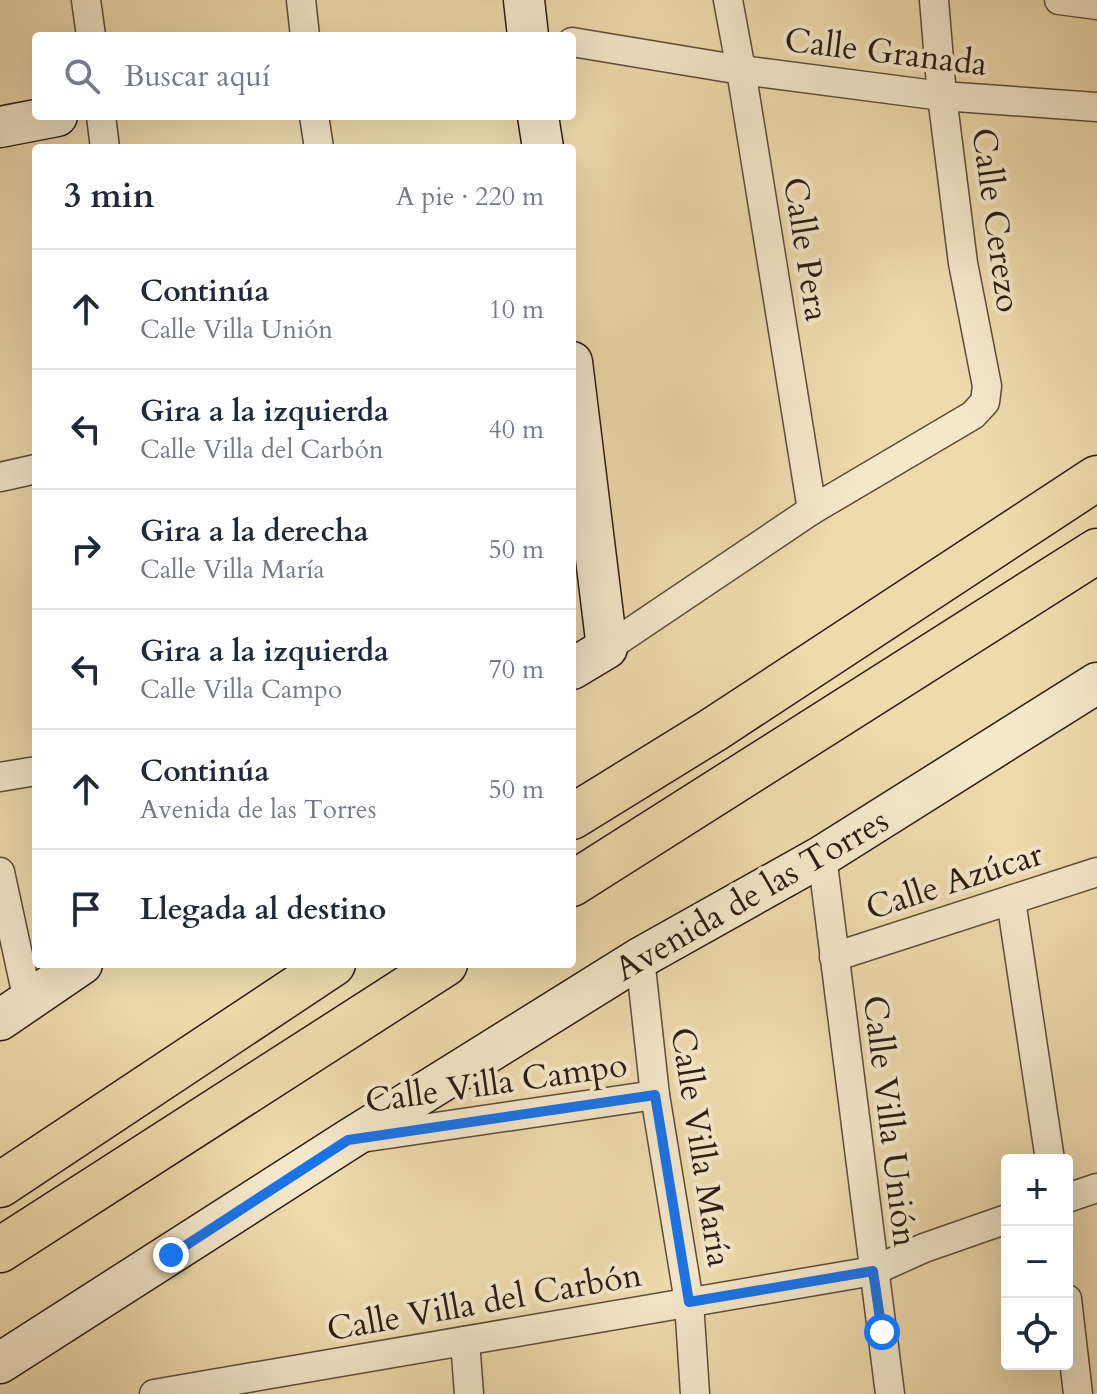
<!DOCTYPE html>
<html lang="es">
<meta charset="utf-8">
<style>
body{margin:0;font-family:Cardo,serif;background:#f2f2f3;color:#1f2937}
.controls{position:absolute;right:24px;bottom:24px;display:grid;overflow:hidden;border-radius:8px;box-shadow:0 8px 32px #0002}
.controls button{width:72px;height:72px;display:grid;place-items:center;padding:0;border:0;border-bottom:2px solid #e0e1e3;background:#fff;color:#1f2937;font:40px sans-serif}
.stop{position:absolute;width:24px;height:24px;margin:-18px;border:6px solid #1a73e8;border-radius:50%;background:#fff}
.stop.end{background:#1a73e8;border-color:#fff;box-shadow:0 2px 8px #0008}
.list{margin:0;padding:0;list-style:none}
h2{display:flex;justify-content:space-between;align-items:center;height:104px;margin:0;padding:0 32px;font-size:34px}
h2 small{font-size:26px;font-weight:400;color:#747a83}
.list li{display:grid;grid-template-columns:52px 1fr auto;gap:24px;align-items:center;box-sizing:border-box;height:120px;padding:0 32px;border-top:2px solid #e0e1e3}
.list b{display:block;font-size:30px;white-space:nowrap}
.list p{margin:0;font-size:26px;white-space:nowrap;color:#747a83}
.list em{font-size:26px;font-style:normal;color:#747a83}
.icon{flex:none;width:44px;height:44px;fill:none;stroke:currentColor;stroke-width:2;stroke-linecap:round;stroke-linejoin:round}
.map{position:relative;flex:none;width:1097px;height:1394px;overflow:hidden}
.search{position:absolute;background:#fff;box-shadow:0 8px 32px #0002;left:32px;top:32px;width:544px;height:88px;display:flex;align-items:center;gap:20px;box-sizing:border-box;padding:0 28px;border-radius:8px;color:#747a83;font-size:30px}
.panel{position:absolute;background:#fff;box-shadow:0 8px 32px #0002;left:32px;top:144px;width:544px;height:824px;border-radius:8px}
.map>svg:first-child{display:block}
</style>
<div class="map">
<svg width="1097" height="1394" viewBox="0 0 1097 1394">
<rect width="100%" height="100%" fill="#eedaad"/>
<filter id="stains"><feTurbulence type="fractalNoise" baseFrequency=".0025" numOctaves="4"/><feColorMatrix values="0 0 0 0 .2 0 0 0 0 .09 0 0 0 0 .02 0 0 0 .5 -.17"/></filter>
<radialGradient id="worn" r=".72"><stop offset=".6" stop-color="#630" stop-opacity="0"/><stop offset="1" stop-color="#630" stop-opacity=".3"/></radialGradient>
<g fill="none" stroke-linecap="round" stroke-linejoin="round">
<defs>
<g id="street">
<polyline points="86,0 91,36"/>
<polyline points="301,0 305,36"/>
<polyline points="728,0 741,70 812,510"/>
<polyline points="1059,0 1097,5"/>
<polyline points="572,42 741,70 942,96 1097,107"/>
<polyline points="101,116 105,148"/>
<polyline points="314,116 319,148"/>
<polyline points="0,477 36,469"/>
<polyline points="607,648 812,510 973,415 985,402 987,386 963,263 942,96 934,0"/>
<polyline points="0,777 36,771"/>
<polyline points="822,856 890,1394"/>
<polyline points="0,872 28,1001"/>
<polyline points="1011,900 1050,1160"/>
<polyline points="834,957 1097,872"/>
<polyline points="640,958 655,1095 689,1302 695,1394"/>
<polyline points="361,1138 655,1095"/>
<polyline points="1067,1198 1097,1188"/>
<polyline points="1067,1299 1078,1394"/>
<polyline points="465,1341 469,1394"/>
<polyline points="154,1394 873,1271 924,1248 1007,1219"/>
</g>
<g id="secondary">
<polyline points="524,0 528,36"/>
<polyline points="538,116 543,148"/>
<polyline points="0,127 57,116"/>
<polyline points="572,362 607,648 572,669"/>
<polyline points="0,1020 82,964"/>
<polyline points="0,1363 348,1140 640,958 822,856 1097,683"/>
</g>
<g id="highway">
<polyline points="572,817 713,730 1097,478"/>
<polyline points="572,884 1097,551"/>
<polyline points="0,1185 333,964"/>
<polyline points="0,1250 445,964"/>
</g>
</defs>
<!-- street casing -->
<use href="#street" stroke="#5c4c3a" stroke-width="31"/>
<!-- secondary casing -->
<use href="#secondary" stroke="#2c1c13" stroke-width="43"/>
<!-- highway casing -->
<use href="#highway" stroke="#2c1c13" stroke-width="47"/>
<!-- street -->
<use href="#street" stroke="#f4e7ca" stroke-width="28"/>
<!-- secondary -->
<use href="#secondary" stroke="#f4e7ca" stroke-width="40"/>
<!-- highway -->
<use href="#highway" stroke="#eedaad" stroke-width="44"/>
</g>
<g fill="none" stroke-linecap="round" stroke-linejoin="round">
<!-- route -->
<polyline stroke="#1a73e8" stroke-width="10" points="171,1255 348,1140 655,1095 689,1302 873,1271 882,1332"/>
</g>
<g text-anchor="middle" stroke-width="8" stroke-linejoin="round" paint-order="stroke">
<!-- street labels -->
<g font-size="34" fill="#2c1c13" stroke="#f4e7ca">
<text transform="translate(886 51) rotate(7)" y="12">Calle Granada</text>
<text transform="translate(997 220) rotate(82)" y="12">Calle Cerezo</text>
<text transform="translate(807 249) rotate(81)" y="12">Calle Pera</text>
<text transform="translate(954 880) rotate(-18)" y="12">Calle Azúcar</text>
<text transform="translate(751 894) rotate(-30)" y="12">Avenida de las Torres</text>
<text transform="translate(496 1082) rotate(-8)" y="12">Calle Villa Campo</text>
<text transform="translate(891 1121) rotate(83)" y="12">Calle Villa Unión</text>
<text transform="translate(702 1147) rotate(81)" y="12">Calle Villa María</text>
<text transform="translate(484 1301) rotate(-10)" y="12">Calle Villa del Carbón</text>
</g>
</g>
<rect width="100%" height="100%" filter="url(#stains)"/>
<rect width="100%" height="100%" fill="url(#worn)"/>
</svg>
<div class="controls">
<button>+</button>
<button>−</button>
<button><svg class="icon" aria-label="locate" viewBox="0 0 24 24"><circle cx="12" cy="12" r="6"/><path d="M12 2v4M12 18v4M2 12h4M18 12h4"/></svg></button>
</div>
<div class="stop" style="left:882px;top:1332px"></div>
<div class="stop end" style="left:171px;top:1255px"></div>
<div class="search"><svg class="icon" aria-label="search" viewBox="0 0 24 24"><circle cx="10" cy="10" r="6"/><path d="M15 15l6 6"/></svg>Buscar aquí</div>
<section class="panel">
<h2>3 min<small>A pie · 220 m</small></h2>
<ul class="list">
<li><svg class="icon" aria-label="ahead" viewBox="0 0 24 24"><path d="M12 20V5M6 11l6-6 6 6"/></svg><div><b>Continúa</b><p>Calle Villa Unión</p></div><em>10 m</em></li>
<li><svg class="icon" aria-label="left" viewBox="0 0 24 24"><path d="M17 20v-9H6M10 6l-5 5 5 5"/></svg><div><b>Gira a la izquierda</b><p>Calle Villa del Carbón</p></div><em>40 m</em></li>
<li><svg class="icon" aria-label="right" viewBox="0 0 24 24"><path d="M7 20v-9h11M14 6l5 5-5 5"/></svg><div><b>Gira a la derecha</b><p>Calle Villa María</p></div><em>50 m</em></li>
<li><svg class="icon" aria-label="left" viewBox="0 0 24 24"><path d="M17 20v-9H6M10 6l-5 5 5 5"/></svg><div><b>Gira a la izquierda</b><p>Calle Villa Campo</p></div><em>70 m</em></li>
<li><svg class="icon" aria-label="ahead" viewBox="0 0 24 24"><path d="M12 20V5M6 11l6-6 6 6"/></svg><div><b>Continúa</b><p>Avenida de las Torres</p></div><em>50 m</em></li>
<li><svg class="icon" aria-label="arrive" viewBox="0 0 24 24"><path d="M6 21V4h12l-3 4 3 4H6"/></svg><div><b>Llegada al destino</b></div></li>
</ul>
</section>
</div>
